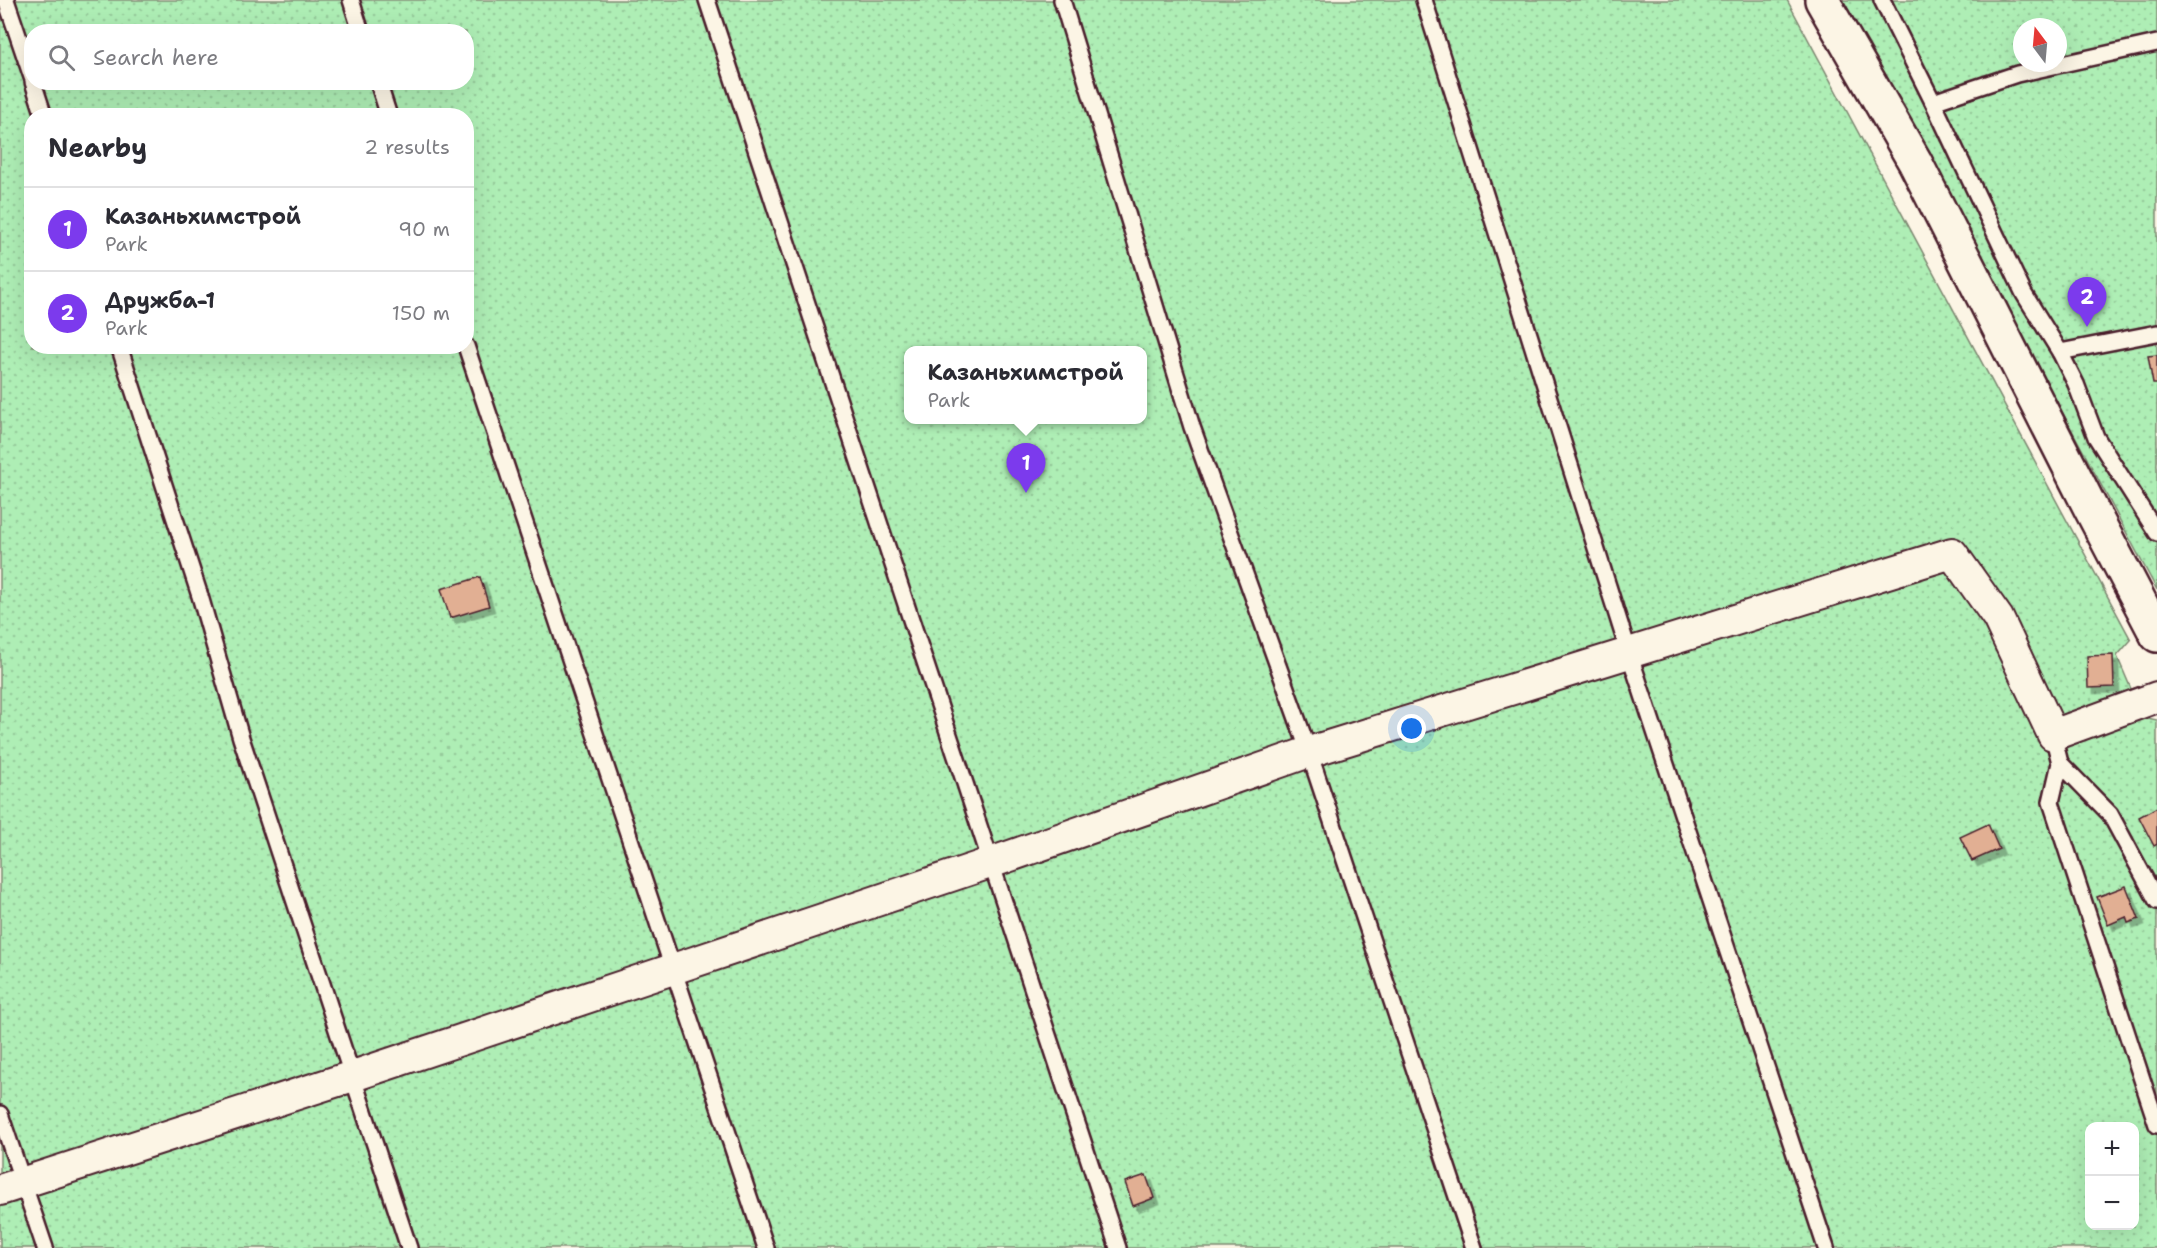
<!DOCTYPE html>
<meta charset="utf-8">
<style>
body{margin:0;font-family:"Shantell Sans",sans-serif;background:#f2f2f3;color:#2b2b33}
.controls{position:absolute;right:18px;bottom:18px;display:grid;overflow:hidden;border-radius:12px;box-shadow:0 6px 24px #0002}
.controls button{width:54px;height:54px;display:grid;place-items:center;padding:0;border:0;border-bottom:2px solid #e1e1e2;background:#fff;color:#2b2b33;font:30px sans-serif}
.compass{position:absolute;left:2013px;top:18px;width:54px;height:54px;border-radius:50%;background:#fff;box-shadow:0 6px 24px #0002;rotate:344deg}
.you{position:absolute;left:1412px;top:729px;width:21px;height:21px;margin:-15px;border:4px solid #fff;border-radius:50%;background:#1a73e8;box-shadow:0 0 0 9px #1a73e833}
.badge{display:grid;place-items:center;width:39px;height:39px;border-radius:50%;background:#7c3aed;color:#fff;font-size:20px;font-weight:700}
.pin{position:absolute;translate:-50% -50px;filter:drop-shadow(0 2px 3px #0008)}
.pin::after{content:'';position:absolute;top:32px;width:21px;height:18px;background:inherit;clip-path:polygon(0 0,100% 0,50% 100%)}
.popup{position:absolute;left:904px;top:346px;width:243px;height:78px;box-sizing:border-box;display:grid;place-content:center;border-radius:12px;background:#fff;filter:drop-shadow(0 2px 4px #0005);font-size:20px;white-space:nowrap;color:#7c7c81}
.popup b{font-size:22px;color:#2b2b33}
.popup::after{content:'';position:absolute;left:50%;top:100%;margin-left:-12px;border:12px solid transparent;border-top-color:#fff}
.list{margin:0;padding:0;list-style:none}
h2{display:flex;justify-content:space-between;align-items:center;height:78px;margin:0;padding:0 24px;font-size:26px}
h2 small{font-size:20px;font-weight:400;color:#7c7c81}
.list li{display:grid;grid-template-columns:39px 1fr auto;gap:18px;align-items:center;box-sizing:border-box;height:84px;padding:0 24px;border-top:2px solid #e1e1e2}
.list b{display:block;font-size:22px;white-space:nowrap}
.list p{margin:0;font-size:20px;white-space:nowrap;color:#7c7c81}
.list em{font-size:20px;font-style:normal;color:#7c7c81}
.icon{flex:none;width:33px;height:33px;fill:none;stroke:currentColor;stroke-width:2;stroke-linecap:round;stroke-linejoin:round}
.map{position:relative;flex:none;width:2157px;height:1248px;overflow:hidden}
.search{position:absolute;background:#fff;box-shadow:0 6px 24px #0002;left:24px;top:24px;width:450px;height:66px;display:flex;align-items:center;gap:15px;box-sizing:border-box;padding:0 21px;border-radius:24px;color:#7c7c81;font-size:22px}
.panel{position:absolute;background:#fff;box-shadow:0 6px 24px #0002;left:24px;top:108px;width:450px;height:246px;border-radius:24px}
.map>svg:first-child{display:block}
</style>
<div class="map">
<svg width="2157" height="1248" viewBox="0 0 2157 1248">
<defs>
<pattern id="grass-dots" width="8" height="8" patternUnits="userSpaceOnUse" patternTransform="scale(1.5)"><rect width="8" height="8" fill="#aeeeb5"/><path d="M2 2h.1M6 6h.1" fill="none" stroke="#97cc9c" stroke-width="1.8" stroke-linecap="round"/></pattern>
<filter id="shadow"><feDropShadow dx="5.5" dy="5.5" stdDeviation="0" flood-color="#0004"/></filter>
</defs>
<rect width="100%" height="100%" fill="#fcf5e5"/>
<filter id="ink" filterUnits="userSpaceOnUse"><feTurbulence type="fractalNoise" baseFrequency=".0167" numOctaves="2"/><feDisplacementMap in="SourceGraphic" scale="12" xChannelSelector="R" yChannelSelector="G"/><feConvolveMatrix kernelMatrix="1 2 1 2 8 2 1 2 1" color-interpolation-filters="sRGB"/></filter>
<g filter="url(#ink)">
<!-- grass -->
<g fill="url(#grass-dots)" stroke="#7c8670" stroke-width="1.5" fill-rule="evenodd">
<path d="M0 0H1787L2131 640 2117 656 2143 717 2157 720V1248H0ZM32 32H466V82H32ZM32 116H466V346H32ZM909 350H1143V420H909ZM2090 1126H2134V1226H2090Z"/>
<path d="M1843 0H2157V590ZM2022 27H2058V63H2022Z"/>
</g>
<!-- building -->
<g fill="#e1af93" stroke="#4a1f2b" stroke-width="1.5" filter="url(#shadow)">
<polygon points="2157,355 2157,384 2153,384 2148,356"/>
<polygon points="480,577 489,606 450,618 441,589"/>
<polygon points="2113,655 2114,687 2088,688 2087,656"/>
<polygon points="2157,807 2157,844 2154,846 2139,817"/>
<polygon points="1988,824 1999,849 1972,861 1960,837"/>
<polygon points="2126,886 2139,919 2128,923 2126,917 2108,925 2097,897"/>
<polygon points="1146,1175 1154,1198 1133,1206 1125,1182"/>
</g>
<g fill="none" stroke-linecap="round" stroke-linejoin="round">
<defs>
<g id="service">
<polyline points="6,0 32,77"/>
<polyline points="351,0 361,32"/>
<polyline points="707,0 1118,1248"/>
<polyline points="1062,0 1192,427 1309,752 1474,1248"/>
<polyline points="1424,0 1629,653 1826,1248"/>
<polyline points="1882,0 1933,102 2024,294 2060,352 2076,384 2096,437 2157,533"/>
<polyline points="33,82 44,116"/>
<polyline points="378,82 389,116"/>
<polyline points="1933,102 2017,74 2157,43"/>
<polyline points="119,346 200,596 241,738 409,1248"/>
<polyline points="466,346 766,1248"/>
<polyline points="2060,352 2157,333"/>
<polyline points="2053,735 2060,763 2051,802 2157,1125"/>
<polyline points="2060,763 2110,814 2157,901"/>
<polyline points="0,1114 45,1248"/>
</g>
<polyline id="minor" points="0,1190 353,1076 673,969 990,863 1309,752 1952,553 1998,618 2053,735 2157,697"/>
<polyline id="tertiary" points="1822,0 1915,162 2091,509 2157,635"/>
</defs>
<!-- service casing -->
<use href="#service" stroke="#4a1f2b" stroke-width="20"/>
<!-- minor casing -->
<use href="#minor" stroke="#4a1f2b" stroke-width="34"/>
<!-- tertiary casing -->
<use href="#tertiary" stroke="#4a1f2b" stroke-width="38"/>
<!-- service -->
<use href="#service" stroke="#fcf5e5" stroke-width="15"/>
<!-- minor -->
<use href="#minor" stroke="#fcf5e5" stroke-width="30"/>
<!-- tertiary -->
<use href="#tertiary" stroke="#fcf5e5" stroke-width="33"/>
</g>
</g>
</svg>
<div class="controls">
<button>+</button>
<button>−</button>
</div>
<svg class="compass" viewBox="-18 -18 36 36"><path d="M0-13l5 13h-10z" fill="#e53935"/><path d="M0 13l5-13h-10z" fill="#7c7c81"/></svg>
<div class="you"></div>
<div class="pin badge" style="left:1026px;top:493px">1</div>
<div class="popup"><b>Казаньхимстрой</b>Park</div>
<div class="pin badge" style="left:2087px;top:327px">2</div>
<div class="search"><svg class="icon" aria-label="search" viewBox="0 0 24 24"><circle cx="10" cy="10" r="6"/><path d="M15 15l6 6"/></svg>Search here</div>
<section class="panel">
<h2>Nearby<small>2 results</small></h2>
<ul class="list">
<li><span class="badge">1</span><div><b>Казаньхимстрой</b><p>Park</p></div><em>90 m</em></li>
<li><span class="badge">2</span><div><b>Дружба-1</b><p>Park</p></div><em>150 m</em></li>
</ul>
</section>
</div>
